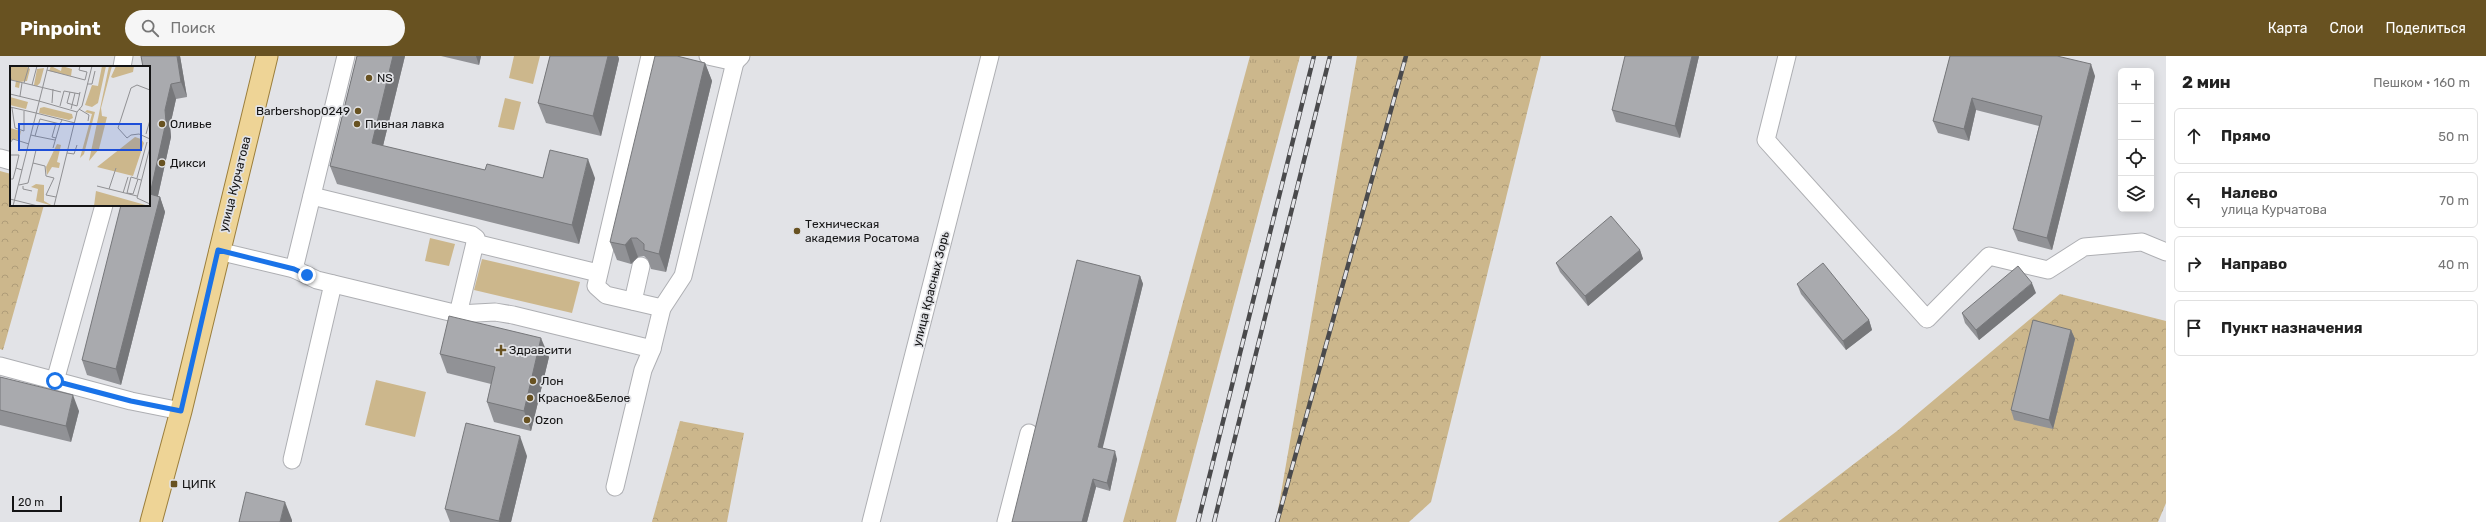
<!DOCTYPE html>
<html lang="ru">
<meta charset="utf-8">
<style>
body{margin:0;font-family:Rubik,sans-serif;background:#f6f6f6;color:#222}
.controls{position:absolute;right:12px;top:12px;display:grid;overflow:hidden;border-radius:6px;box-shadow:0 2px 10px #0003}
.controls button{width:36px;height:36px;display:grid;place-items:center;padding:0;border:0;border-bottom:1px solid #e0e0e0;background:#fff;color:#222;font:20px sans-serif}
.scale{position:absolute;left:12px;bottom:10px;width:50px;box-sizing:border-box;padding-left:4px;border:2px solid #141415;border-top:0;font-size:11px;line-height:14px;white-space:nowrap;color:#141415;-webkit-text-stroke:3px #e2e3e7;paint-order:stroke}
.stop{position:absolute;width:12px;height:12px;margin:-9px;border:3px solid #1a73e8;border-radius:50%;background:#fff}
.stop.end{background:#1a73e8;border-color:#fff;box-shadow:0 1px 4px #0008}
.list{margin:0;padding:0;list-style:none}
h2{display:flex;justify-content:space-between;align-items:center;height:52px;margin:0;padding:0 16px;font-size:17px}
h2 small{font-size:13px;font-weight:400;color:#767676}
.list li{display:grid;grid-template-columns:26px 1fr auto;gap:12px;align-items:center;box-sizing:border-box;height:56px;margin:0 8px 8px;padding:0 8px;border:1px solid #e0e0e0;border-radius:6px}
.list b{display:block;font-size:15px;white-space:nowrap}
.list p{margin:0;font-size:13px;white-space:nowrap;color:#767676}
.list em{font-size:13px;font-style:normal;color:#767676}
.icon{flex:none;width:22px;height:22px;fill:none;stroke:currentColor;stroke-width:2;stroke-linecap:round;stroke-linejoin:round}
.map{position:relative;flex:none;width:2166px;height:466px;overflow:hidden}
header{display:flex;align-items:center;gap:24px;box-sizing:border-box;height:56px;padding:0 20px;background:#685221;color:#fff}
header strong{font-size:19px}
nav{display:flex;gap:22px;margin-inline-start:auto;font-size:14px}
.search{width:280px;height:36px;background:#f6f6f6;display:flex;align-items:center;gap:10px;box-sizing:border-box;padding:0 14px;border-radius:22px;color:#767676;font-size:15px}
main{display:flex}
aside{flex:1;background:#fff}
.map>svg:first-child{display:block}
</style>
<header>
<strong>Pinpoint</strong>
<div class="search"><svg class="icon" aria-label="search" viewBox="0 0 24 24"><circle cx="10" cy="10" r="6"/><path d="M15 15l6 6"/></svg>Поиск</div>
<nav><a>Карта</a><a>Слои</a><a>Поделиться</a></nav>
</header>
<main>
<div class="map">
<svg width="2166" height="466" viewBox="0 0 2166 466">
<defs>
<pattern id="grass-tufts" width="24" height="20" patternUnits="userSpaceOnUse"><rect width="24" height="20" fill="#ccb78c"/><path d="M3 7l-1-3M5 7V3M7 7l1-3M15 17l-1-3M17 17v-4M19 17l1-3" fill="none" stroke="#ae9c78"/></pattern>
<pattern id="forest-crowns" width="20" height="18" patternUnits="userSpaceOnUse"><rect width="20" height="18" fill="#ccb78c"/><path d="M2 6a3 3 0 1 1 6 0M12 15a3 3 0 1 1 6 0" fill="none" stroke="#ae9c78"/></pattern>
</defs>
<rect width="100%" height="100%" fill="#e2e3e7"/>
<!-- grass -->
<polygon fill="url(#grass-tufts)" points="1250,0 1300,0 1176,466 1123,466"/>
<!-- forest -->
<g fill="url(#forest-crowns)">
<polygon points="1357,0 1541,0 1431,446 1409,466 1276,466"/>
<polygon points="0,115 11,118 11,149 44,149 3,294 0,293"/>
<polygon points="2060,238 2166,265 2166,447 2158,466 1778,466 1897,375"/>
<polygon points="680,365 744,377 727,466 652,466"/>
</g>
<!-- park -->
<g fill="#ccb78c">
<polygon points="514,0 540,0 533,28 509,22"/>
<polygon points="505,42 521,46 514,74 498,71"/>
<polygon points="430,182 455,188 449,210 425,205"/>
<polygon points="482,203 580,226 572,257 474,234"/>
<polygon points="376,324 426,336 415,381 365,369"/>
</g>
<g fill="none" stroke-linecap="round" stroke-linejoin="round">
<defs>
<g id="minor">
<polyline points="650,0 596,230 606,239 662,252"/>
<polyline points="708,0 735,6 741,0"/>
<polyline points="1787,0 1766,84 1927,263 1989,200 2048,214 2084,191 2142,186 2166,196"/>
<polyline points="122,11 124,0"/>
<polyline points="0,102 11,105"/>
<polyline points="312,140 472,179 476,182 475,187"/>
<polyline points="218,195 294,213 346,0"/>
<polyline points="294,213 317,224 458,258 495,256 513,259 652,293"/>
<polyline points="633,245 641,210"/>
<polyline points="458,258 475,187 598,217"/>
<polyline points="0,310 131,345 181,355"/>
<polyline points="55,325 104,149"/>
<polyline points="292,404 333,228"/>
<polyline points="615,431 643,314 652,293 662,252 683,220 735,6"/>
<polyline points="871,466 990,0"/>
<polyline points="1006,466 1029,377"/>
</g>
<polyline id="major" points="151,466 181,355 267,0"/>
</defs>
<!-- minor casing -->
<use href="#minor" stroke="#aeafb3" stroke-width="19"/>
<!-- major casing -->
<use href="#major" stroke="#9b7e3b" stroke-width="23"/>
<!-- minor -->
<use href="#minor" stroke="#fff" stroke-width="17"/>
<!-- major -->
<use href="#major" stroke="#eed496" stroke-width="21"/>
<defs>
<g id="rail">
<polyline points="1198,466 1314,0"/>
<polyline points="1214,466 1330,0"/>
<polyline points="1277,466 1406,0"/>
</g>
</defs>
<!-- rail casing -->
<use href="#rail" stroke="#4a4a4c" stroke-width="4.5"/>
<!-- rail -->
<use href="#rail" stroke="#e2e3e7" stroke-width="3" stroke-dasharray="9" stroke-linecap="butt"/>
</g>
<!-- wall -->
<g fill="#919296">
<polygon points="180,0 187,41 176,43 170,70 171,81 158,140 160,141 165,156 121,329 87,319 82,304 149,149 149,11"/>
<polygon points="357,0 405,0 383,90 485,114 543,122 595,122 579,188 337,128 330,110"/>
<polygon points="441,0 481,0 479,9"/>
<polygon points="550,0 618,0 619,3 601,80 546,67 538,47"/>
<polygon points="1699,0 1680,82 1616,66 1612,54"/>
<polygon points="1950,0 2095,20 2052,194 2018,185 2013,173 2039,70 1976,54 1969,85 1938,77 1933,65"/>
<polygon points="705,7 712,25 666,216 651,213 648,204 644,200 638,201 631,208 617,204 610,186"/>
<polygon points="1640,194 1643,203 1588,250 1560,216 1556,207"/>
<polygon points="1140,220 1143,228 1102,392 1117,403 1110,435 1096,431 1087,466 1012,466"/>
<polygon points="1797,228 1869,264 1872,274 1846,294 1801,238"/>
<polygon points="2036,237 1979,284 1965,267 1962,257"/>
<polygon points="2071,274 2075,283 2053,373 2014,364 2011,354"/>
<polygon points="440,298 549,301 531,375 494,366 487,346 491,328 447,317"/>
<polygon points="0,321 79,355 71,386 0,369"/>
<polygon points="527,400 511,466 450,466 445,453"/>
</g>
<!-- shaded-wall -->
<g fill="#76777a">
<polygon points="177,0 180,0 187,41 181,26"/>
<polygon points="393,0 405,0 379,106 372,87"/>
<polygon points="476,0 481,0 479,9"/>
<polygon points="608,0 618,0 619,3 601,80 593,60"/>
<polygon points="1692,0 1699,0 1680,82 1675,70"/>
<polygon points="705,7 712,25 666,216 659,198"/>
<polygon points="2091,8 2095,20 2052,194 2047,182"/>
<polygon points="171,28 176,43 170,70 171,81 155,153 150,138 165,54"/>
<polygon points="1972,42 1976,54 1969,85 1964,73"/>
<polygon points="588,103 595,122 579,188 572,169"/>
<polygon points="160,141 165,156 121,329 116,313"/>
<polygon points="631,182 638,201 631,208 625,189"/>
<polygon points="1640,194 1643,203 1588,250 1585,240"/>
<polygon points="1140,220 1143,228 1101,399 1098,391"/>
<polygon points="2032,227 2036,237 1979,284 1976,274"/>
<polygon points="1869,264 1872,274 1846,294 1843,285"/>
<polygon points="2071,274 2075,283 2053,373 2049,364"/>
<polygon points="541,282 549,301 531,375 524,355"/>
<polygon points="73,339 79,355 71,386 66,370"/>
<polygon points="520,380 527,400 511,466 499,466"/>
<polygon points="1115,395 1117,403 1110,435 1107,427"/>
<polygon points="1093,423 1096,431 1087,466 1082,466"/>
<polygon points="285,446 292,464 292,466 280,466"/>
</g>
<!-- building -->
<g fill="#a9aaae" stroke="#76777a">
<polygon points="141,0 177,0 181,26 171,28 165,54 166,66 150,138 160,141 116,313 82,304 121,149 149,149 149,11 143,11"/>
<polygon points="357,0 393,0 372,87 485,114 487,108 543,122 550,94 588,103 572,169 330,110"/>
<polygon points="550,0 608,0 593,60 538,47"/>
<polygon points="655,0 677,0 705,7 659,198 644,194 644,188 637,182 631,182 625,189 610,186"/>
<polygon points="1625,0 1692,0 1675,70 1612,54"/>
<polygon points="1950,0 2057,0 2091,8 2047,182 2013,173 2042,60 1972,42 1964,73 1933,65"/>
<polygon points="1611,160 1640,194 1585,240 1556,207"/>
<polygon points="1077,204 1140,220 1098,391 1115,395 1107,427 1093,423 1082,466 1012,466"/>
<polygon points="1823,207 1869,264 1843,285 1797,228"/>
<polygon points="2018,210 2032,227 1976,274 1962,257"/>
<polygon points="449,260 541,282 524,355 487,346 495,311 440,298"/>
<polygon points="2033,264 2071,274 2049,364 2011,354"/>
<polygon points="0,321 73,339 66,370 0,354"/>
<polygon points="466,367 520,380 499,465 445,453"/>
<polygon points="246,436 285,446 280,466 239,466"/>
</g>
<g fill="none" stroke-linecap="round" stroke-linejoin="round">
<!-- route -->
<polyline stroke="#1a73e8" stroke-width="5" points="55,325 131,345 181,355 218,194 294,213 307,219"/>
</g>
<!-- markers -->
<g fill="#685221" stroke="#e2e3e7" stroke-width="1.5">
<circle cx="369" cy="22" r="4"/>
<circle cx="358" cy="55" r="4"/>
<circle cx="162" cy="68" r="4"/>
<circle cx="357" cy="68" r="4"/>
<circle cx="162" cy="107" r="4"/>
<circle cx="797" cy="175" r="4"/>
<path d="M499 288h4v4h4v4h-4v4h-4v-4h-4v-4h4z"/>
<circle cx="533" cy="325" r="4"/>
<circle cx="530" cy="342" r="4"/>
<circle cx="527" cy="364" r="4"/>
<rect x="170" y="424" width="8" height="8" rx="2"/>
</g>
<g text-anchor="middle" stroke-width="3.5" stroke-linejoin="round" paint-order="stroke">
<!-- poi labels -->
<g font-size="12" fill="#141415" stroke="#e2e3e7" text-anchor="start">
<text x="377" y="26">NS</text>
<text x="350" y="59" text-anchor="end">Barbershop0249</text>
<text x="170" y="72">Оливье</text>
<text x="365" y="72">Пивная лавка</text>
<text x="170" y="111">Дикси</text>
<text x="805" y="172">Техническая<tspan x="805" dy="14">академия Росатома</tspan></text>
<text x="509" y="298">Здравсити</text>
<text x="541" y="329">Лон</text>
<text x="538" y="346">Красное&amp;Белое</text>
<text x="535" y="368">Ozon</text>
<text x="182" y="432">ЦИПК</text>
</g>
<!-- street labels -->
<g font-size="12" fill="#141415" stroke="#e2e3e7">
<text transform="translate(235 128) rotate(-76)" y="4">улица Курчатова</text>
<text transform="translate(931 233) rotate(-76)" y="4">улица Красных Зорь</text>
</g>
</g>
<!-- overview -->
<g transform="translate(10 10)">
<rect width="140" height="140" fill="#e2e3e7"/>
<path d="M77 44 85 46 74 88 70 92 82 48 75 46Z" fill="#ccb78c"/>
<path d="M1 0H16L20 3 17 15 10 16 9 22 5 21 6 15 0 14ZM41 0 51 5 52 0 62 3 61 10 39 5ZM92 0H96L88 37 82 41 75 39 82 19 88 20ZM99 0H102L91 42 92 50 97 51 89 83 79 95ZM106 0H124L123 6 103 12 101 11ZM34 2 30 17 27 20 24 19 27 3ZM0 31 18 36 16 43 0 39ZM34 41 62 48 63 52 59 54 29 47 30 42ZM0 62 11 65 9 74 3 73 0 75ZM125 71 131 73 134 77 123 110 87 101ZM47 78 51 79 47 96 50 97 49 102 42 101 37 109 36 101ZM26 118 34 119V135L43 140 26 135 28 123 21 121ZM86 125 139 140H84Z" fill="#ccb78c"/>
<path fill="none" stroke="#909093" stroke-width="1" d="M37 4 75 14 77 6 69 4 70 0M0 8 1 14 18 18M14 17 19 0M18 18 51 26M77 18H82L85 5M22 19 27 0M140 24 127 19 121 22 108 62 117 72 121 69 129 68 140 73M60 26 57 37 67 40 70 26M0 28 29 35M10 30 12 17M29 35 67 46M42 37 43 23M50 40 54 25 70 28M0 41 26 47M2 42 5 62 14 65V45M61 43 65 27M69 43 79 49 78 55M26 47 65 57M46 57 42 71 46 72M136 68 140 54M21 69 25 70 30 53 50 58 52 54M25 70 45 74M0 77 3 73 19 78M140 81 127 132 140 138M43 82 50 58M57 87 64 88 67 79M0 89H9L6 102 12 104M23 97 26 84M127 112 137 76M0 113H3L6 102M128 113 123 128 117 127 121 111 131 114M9 119 18 117 23 97 35 100 36 110 44 112 36 129 46 131M13 120V123L22 125M87 120 127 130M99 123 106 102M113 127 118 111M0 133 28 140M3 140 38 0M44 140 67 46 72 40 82 0"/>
<path fill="#1d4ed8" fill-opacity="0.15" stroke="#1d4ed8" stroke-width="2" d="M9 58H131V84H9Z"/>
<rect width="140" height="140" fill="none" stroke="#141415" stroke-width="2"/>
</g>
</svg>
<div class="controls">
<button>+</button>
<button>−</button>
<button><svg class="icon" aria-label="locate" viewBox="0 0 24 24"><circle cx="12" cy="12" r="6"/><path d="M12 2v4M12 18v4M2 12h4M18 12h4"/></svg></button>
<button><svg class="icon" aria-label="layers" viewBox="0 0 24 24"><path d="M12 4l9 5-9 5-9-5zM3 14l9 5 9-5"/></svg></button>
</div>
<div class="scale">20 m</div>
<div class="stop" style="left:55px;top:325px"></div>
<div class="stop end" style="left:307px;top:219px"></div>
</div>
<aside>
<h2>2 мин<small>Пешком · 160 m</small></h2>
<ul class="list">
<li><svg class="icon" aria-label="ahead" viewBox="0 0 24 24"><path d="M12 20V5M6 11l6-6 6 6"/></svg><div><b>Прямо</b></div><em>50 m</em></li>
<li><svg class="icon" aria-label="left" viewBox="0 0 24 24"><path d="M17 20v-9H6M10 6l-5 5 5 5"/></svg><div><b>Налево</b><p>улица Курчатова</p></div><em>70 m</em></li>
<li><svg class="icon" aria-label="right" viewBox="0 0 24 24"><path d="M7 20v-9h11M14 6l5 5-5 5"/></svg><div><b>Направо</b></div><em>40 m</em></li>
<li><svg class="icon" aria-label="arrive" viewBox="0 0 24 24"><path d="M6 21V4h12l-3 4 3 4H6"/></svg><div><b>Пункт назначения</b></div></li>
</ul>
</aside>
</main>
